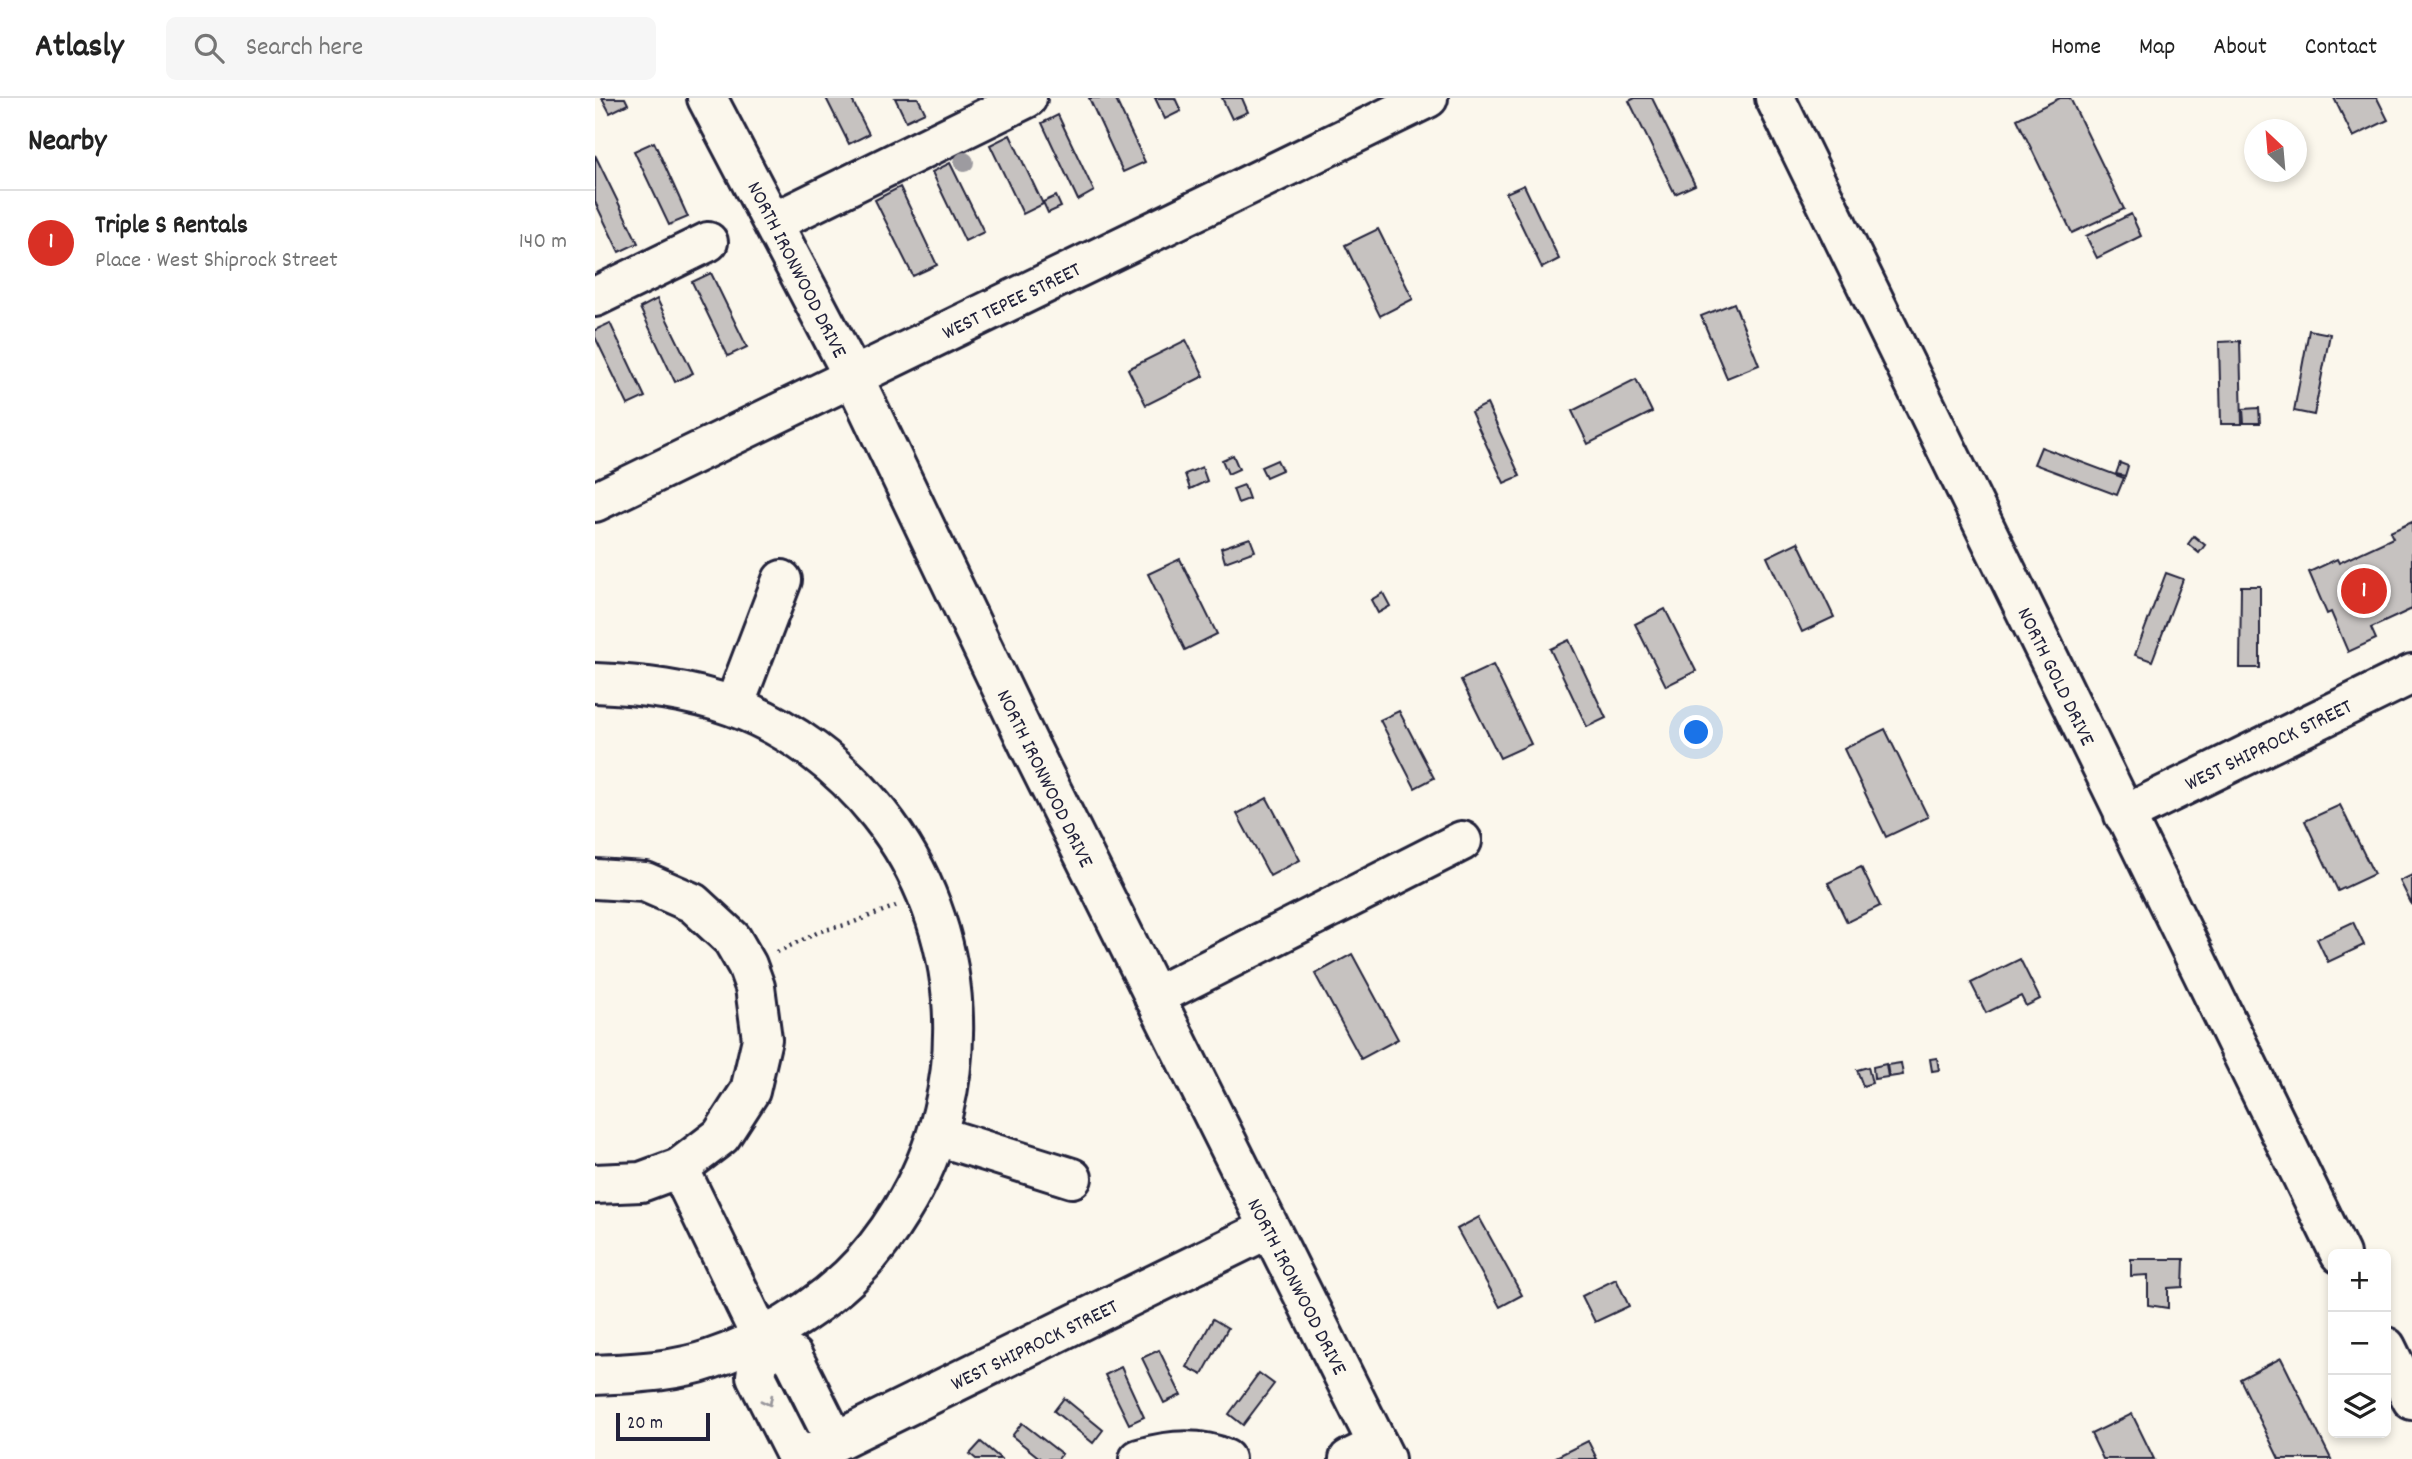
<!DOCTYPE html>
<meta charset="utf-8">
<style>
body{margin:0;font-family:Dekko,sans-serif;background:#f6f6f6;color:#222}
.controls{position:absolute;right:21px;bottom:21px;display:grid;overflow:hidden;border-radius:10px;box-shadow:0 4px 10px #0003}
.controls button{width:63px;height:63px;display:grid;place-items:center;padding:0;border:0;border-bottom:2px solid #e0e0e0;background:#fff;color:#222;font:35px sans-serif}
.compass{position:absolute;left:1649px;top:21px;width:63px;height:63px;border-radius:50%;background:#fff;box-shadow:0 4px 10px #0003;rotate:334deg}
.scale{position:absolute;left:21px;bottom:18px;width:94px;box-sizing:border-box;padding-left:7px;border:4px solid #22223b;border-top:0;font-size:19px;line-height:24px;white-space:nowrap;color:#22223b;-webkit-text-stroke:5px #fbf7ec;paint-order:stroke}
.you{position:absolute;left:1102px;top:635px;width:24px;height:24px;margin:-18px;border:5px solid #fff;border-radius:50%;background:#1a73e8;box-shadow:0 0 0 10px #1a73e833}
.badge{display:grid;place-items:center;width:46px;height:46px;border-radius:50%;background:#d93025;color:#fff;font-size:23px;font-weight:700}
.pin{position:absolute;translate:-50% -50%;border:4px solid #fff;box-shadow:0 2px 7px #0006}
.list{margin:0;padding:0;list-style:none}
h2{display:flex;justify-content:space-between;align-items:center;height:91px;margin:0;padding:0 28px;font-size:30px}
h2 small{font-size:23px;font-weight:400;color:#767676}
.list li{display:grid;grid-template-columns:46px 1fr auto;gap:21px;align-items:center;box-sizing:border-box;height:105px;padding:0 28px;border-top:2px solid #e0e0e0}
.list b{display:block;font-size:26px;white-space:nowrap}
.list p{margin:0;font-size:23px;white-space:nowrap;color:#767676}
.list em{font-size:23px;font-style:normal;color:#767676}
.icon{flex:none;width:38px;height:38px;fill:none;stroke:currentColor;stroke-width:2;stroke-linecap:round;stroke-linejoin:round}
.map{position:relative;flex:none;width:1817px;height:1361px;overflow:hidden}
header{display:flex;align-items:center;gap:42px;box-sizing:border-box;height:98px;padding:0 35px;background:#fff;border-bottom:2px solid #e0e0e0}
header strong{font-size:33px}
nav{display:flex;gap:38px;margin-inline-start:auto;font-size:24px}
.search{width:490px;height:63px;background:#f6f6f6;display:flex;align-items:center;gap:18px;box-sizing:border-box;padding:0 24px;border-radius:10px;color:#767676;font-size:26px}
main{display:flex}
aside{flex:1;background:#fff}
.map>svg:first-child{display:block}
</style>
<header>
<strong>Atlasly</strong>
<div class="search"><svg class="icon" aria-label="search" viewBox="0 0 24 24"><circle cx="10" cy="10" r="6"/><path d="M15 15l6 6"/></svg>Search here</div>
<nav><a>Home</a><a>Map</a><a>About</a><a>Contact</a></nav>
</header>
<main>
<aside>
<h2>Nearby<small></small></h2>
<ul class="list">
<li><span class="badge">1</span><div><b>Triple S Rentals</b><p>Place · West Shiprock Street</p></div><em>140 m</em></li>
</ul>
</aside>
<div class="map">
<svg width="1817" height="1361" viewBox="0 0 1817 1361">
<rect width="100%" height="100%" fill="#fbf7ec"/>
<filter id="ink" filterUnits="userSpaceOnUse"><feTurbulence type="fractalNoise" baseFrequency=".0143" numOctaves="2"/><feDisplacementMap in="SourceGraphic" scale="14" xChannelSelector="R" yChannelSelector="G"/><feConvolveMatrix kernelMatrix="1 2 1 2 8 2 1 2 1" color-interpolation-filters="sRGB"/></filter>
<g filter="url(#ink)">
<!-- building -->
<g fill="#c6c2c0" stroke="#22223b" stroke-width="2">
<polygon points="7,0 30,0 33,6 15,15"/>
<polygon points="231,0 256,0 274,36 254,46"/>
<polygon points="300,0 323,0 330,14 311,23"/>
<polygon points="494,0 520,0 550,64 528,74"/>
<polygon points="560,0 580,0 586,13 570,21"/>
<polygon points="627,0 647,0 653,14 637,21"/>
<polygon points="1040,0 1057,0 1100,87 1080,96 1034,3"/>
<polygon points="1465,0 1475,0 1529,111 1477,135 1422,21"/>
<polygon points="1739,0 1782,0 1793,22 1758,39"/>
<polygon points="463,17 499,93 483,102 447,25"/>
<polygon points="415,37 448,106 428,116 395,47"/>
<polygon points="59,44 93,119 74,127 39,53"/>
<polygon points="0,57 43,145 24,154 0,104"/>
<polygon points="355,65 389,134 370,143 337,74"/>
<polygon points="929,87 964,161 947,170 911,95"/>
<polygon points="305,89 342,167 318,178 280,102"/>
<polygon points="461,98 466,109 453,115 448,104"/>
<polygon points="1536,116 1546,138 1502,160 1491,138"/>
<polygon points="783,131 818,201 785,218 750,147"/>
<polygon points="116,175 152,249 133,258 97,184"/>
<polygon points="62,201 98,275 80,284 45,210"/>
<polygon points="1139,205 1164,267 1132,280 1106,218"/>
<polygon points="15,225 50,299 33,307 0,239 0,232"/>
<polygon points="1714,232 1735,236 1719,317 1699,313"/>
<polygon points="591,242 609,278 551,307 533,271"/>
<polygon points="1645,243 1647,326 1626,326 1624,244"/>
<polygon points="1041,281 1057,314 993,346 977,313"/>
<polygon points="892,306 925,378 909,385 876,314"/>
<polygon points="1664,310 1665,325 1649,325 1648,311"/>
<polygon points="1446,349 1529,380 1522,397 1439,366"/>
<polygon points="638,357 644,371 633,376 627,362"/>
<polygon points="682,362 687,372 671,379 666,369"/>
<polygon points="1525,365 1533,368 1530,378 1521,376"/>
<polygon points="607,369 612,383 595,391 590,376"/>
<polygon points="649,387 654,401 643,405 638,391"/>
<polygon points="1817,424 1817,511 1776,530 1781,541 1753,554 1736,514 1732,516 1714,474 1742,461 1744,465 1798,440 1795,434"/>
<polygon points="1599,438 1610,447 1604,455 1593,446"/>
<polygon points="655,440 660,453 630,464 626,450"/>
<polygon points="1203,444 1239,519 1207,534 1172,459"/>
<polygon points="585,461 622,536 590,552 553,476"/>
<polygon points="1571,475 1588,481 1557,563 1540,557"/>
<polygon points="1646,488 1665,488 1665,570 1645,570"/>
<polygon points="788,495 795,508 783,515 776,502"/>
<polygon points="1070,511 1101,573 1071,588 1040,526"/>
<polygon points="974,542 1011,620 992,629 955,551"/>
<polygon points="898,567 936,646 905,660 866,582"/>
<polygon points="804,613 839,680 820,690 785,622"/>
<polygon points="1290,631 1333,719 1291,739 1249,651"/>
<polygon points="672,700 705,762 675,778 642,716"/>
<polygon points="1745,707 1779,776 1743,793 1710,723"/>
<polygon points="1266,769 1285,808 1252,824 1233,785"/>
<polygon points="1817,777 1817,807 1805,783"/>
<polygon points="1758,824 1769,847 1733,864 1722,841"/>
<polygon points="757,856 803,941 766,961 720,876"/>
<polygon points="1425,861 1445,901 1431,908 1426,898 1391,915 1376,885"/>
<polygon points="1342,960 1344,972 1337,973 1335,961"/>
<polygon points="1306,965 1308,977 1294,979 1292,967"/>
<polygon points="1291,966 1293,979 1279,981 1278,969"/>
<polygon points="1273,969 1277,985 1268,988 1262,972"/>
<polygon points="884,1119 927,1197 905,1209 862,1131"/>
<polygon points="1536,1161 1589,1161 1588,1189 1573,1190 1573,1210 1553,1207 1553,1177 1536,1178"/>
<polygon points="1021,1181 1034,1208 1000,1224 987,1198"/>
<polygon points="618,1221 633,1230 607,1277 592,1269"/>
<polygon points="564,1252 586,1297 569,1305 547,1260"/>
<polygon points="1686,1260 1736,1361 1684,1361 1645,1281"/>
<polygon points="526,1269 549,1319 534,1326 510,1277"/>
<polygon points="664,1275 679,1286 648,1327 634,1316"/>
<polygon points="469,1300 508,1332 498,1345 459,1313"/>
<polygon points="1537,1316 1559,1361 1508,1361 1496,1336"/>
<polygon points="427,1325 467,1356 463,1361 446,1361 417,1338"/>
<polygon points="993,1343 1002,1361 962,1361 961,1359"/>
<polygon points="386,1344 406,1361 381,1361 375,1356"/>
</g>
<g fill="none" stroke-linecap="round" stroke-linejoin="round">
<defs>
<g id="minor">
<polyline points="112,0 258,278 434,647 790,1361"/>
<polyline points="1180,0 1745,1156"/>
<polyline points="179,124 432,0"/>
<polyline points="0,199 113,144"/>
<polyline points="0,404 833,0"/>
<path d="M0 585C47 587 92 592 137 608 195 629 246 668 284 716 374 829 383 990 306 1113 292 1136 274 1160 254 1179 214 1216 168 1243 116 1261 79 1274 39 1275 0 1277"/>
<polyline points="139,608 187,482"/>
<polyline points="1529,717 1817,576"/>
<polyline points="0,781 50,784 98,805 137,841 152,867 160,889 167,941 155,993 126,1038 84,1070 46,1084 0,1086"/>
<polyline points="559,899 867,743"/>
<polyline points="343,1038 477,1080"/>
<polyline points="84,1070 167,1241 198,1259 240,1343"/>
<polyline points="167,1241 161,1278 203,1361"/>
<polyline points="1791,1249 1817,1302"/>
<polyline points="204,1361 673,1131"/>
<path d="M544 1361C571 1353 603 1349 630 1361"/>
<polyline points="754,1361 783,1347"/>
</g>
</defs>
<!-- minor casing -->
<use href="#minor" stroke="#22223b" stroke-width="44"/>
<!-- path -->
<polyline stroke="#22223b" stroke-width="4.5" stroke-dasharray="2 5" stroke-linecap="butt" points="182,854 226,833 254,826 301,808"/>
<!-- minor -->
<use href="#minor" stroke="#fbf7ec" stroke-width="38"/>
</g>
<!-- trees -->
<circle fill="#9d9ba0" cx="369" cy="64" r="10"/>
<!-- one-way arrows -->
<defs><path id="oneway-chevron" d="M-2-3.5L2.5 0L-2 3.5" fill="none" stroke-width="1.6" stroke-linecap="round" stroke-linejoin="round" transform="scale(1.75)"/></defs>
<use stroke="#99979c" href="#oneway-chevron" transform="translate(173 1303) rotate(63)"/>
</g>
<g text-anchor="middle" stroke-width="6" stroke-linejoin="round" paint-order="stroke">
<!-- street labels -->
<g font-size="21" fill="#22223b" stroke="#fbf7ec">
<text transform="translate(203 171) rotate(63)" y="7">NORTH IRONWOOD DRIVE</text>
<text transform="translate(416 202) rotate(-26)" y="7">WEST TEPEE STREET</text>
<text transform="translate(1462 578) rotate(64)" y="7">NORTH GOLD DRIVE</text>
<text transform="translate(1673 646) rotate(-26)" y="7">WEST SHIPROCK STREET</text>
<text transform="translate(451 680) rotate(64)" y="7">NORTH IRONWOOD DRIVE</text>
<text transform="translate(703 1188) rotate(63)" y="7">NORTH IRONWOOD DRIVE</text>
<text transform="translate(439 1246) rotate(-26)" y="7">WEST SHIPROCK STREET</text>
</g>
</g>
</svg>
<div class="controls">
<button>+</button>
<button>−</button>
<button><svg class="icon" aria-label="layers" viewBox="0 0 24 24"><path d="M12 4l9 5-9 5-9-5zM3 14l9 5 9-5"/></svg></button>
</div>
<svg class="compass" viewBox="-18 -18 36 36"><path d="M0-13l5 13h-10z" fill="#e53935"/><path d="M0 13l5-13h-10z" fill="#767676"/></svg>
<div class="scale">20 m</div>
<div class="you"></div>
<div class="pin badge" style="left:1769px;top:493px">1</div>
</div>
</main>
